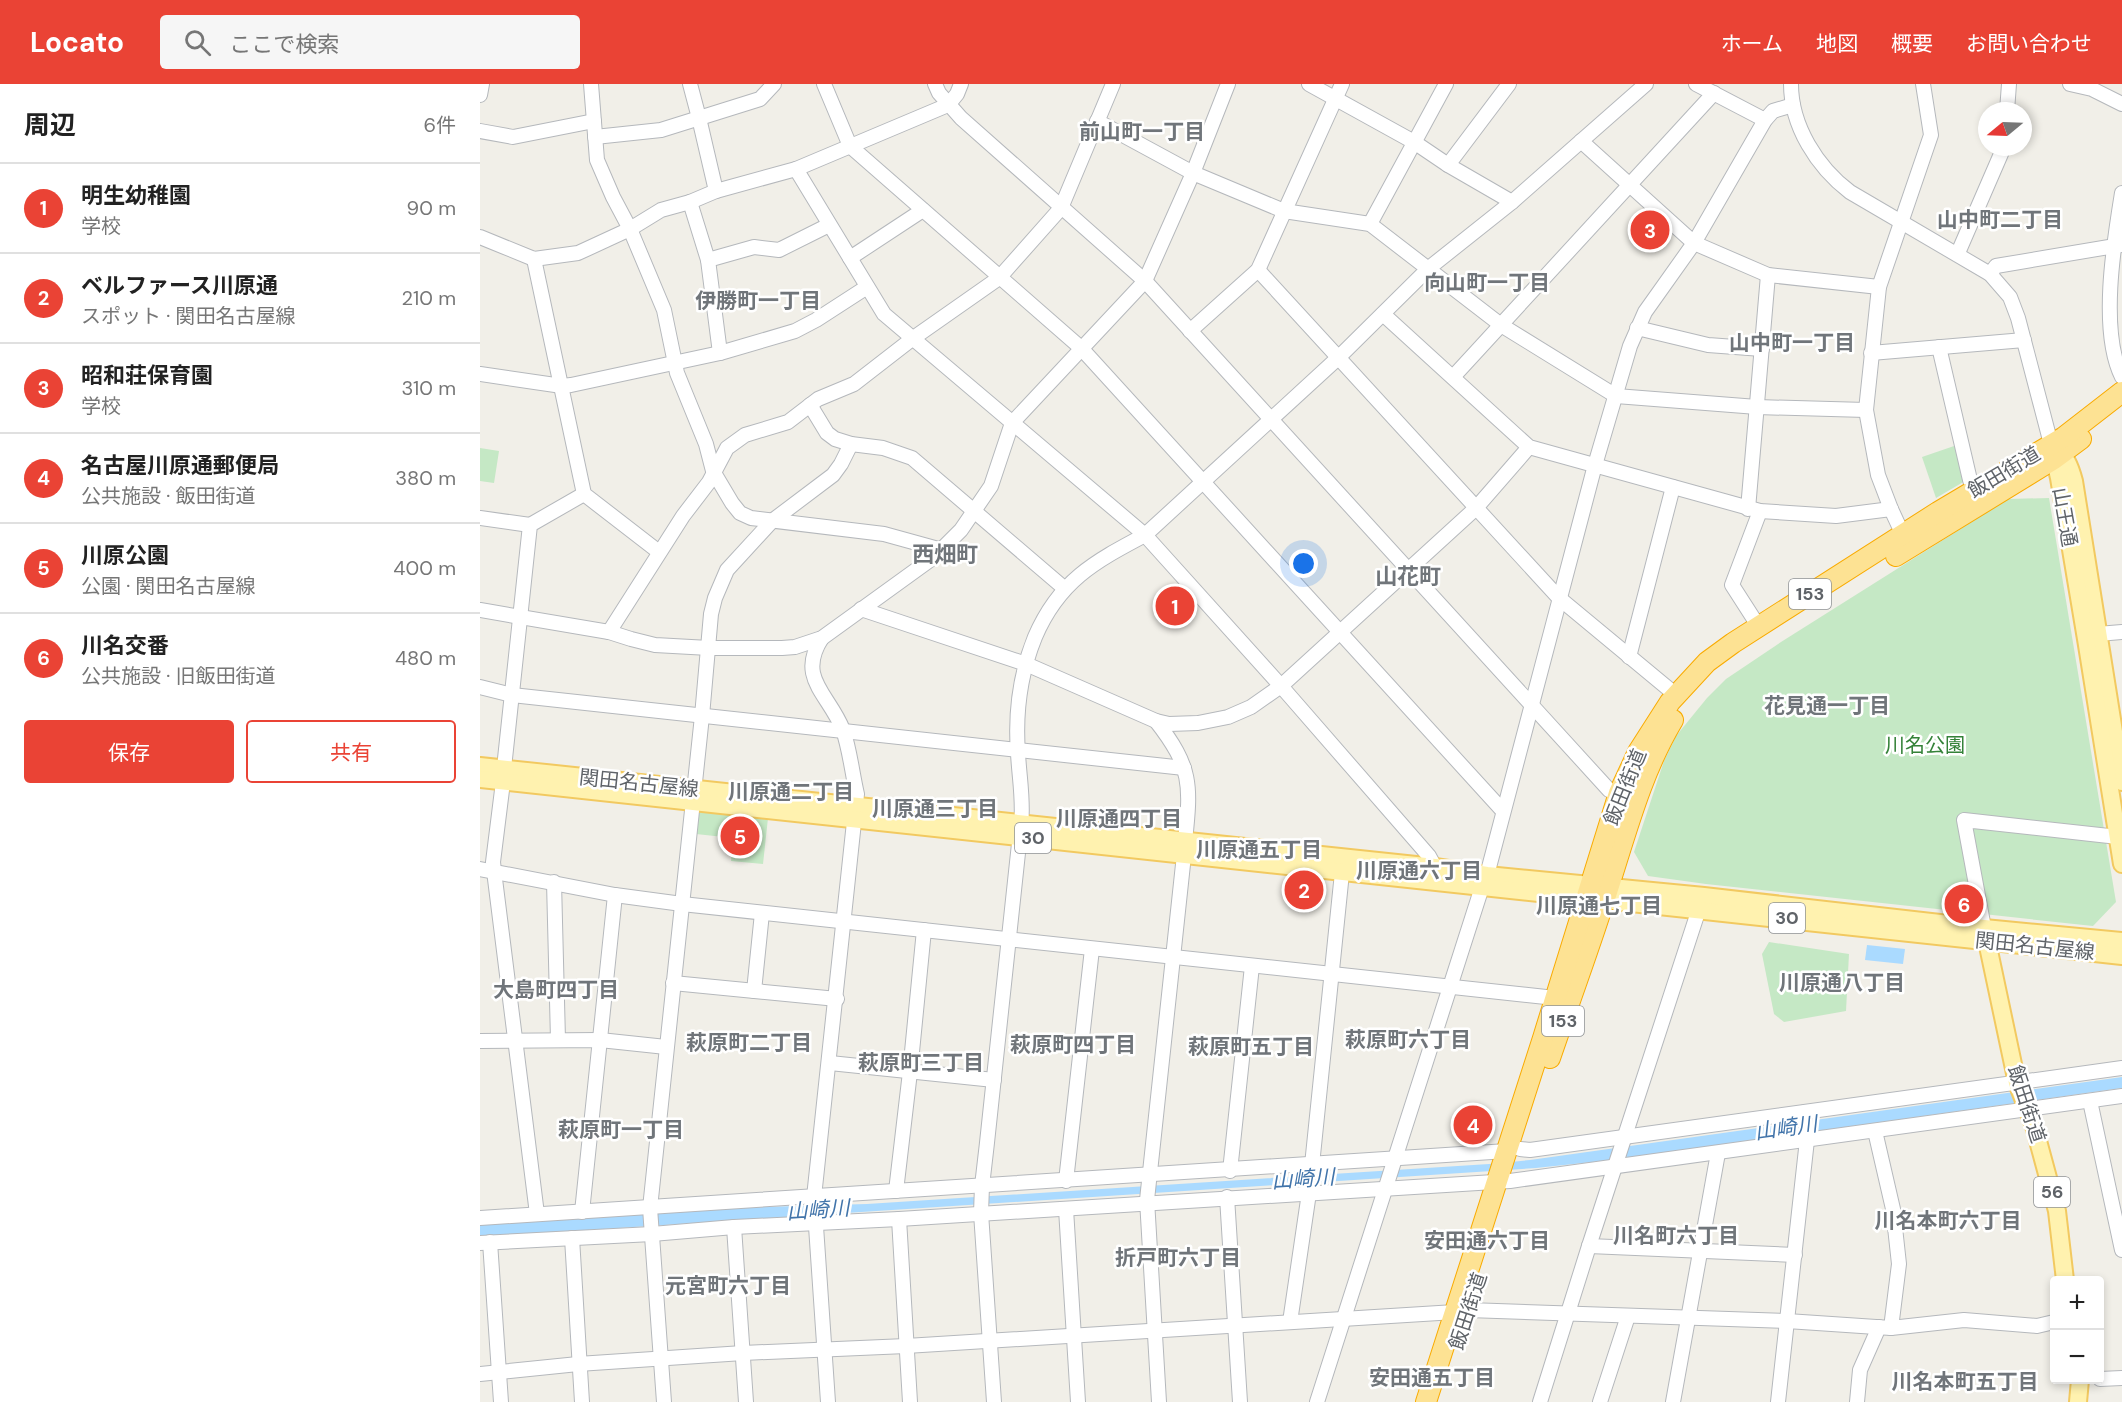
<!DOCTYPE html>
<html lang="ja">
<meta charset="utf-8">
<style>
body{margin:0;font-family:"DM Sans","Noto Sans JP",sans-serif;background:#f6f6f6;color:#222}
.controls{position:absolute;right:18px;bottom:18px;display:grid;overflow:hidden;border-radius:6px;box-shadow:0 3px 9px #0003}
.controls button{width:54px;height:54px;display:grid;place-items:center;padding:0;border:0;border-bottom:2px solid #e0e0e0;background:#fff;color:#222;font:30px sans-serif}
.compass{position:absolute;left:1498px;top:18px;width:54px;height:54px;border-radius:50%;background:#fff;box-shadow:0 3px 9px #0003;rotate:251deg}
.you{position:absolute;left:824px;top:480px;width:21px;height:21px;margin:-15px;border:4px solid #fff;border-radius:50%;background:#1a73e8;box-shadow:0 0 0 9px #1a73e833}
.badge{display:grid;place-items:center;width:39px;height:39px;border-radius:50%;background:#ea4335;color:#fff;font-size:20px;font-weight:700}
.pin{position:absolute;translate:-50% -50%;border:3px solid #fff;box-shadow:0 2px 6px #0006}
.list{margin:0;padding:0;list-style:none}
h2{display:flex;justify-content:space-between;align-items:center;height:78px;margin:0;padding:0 24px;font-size:26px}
h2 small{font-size:20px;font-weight:400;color:#767676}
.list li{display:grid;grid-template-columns:39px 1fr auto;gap:18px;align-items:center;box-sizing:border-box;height:90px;padding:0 24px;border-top:2px solid #e0e0e0}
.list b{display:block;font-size:22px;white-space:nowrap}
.list p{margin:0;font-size:20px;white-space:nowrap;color:#767676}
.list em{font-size:20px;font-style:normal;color:#767676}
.actions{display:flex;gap:12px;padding:18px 24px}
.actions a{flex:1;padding:14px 0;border:2px solid #ea4335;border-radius:6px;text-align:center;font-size:21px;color:#ea4335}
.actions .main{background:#ea4335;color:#fff}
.icon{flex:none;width:33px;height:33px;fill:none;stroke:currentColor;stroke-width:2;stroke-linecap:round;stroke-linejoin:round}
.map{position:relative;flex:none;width:1642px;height:1318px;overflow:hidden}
header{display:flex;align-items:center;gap:36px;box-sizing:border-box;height:84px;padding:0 30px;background:#ea4335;color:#fff}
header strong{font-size:28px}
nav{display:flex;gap:33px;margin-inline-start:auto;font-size:21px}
.search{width:420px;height:54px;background:#f6f6f6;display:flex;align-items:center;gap:15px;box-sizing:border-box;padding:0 21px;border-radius:6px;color:#767676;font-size:22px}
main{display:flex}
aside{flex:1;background:#fff}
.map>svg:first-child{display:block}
</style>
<header>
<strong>Locato</strong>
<div class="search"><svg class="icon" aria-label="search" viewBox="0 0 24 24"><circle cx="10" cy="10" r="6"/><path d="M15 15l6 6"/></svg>ここで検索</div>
<nav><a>ホーム</a><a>地図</a><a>概要</a><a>お問い合わせ</a></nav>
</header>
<main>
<aside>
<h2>周辺<small>6件</small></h2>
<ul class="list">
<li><span class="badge">1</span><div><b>明生幼稚園</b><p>学校</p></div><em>90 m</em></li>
<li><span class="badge">2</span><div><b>ベルファース川原通</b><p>スポット · 関田名古屋線</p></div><em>210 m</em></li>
<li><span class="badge">3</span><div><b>昭和荘保育園</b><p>学校</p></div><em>310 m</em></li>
<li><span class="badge">4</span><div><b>名古屋川原通郵便局</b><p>公共施設 · 飯田街道</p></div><em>380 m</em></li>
<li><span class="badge">5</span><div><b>川原公園</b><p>公園 · 関田名古屋線</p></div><em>400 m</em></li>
<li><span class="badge">6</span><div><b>川名交番</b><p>公共施設 · 旧飯田街道</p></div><em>480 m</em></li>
</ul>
<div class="actions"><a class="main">保存</a><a>共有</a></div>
</aside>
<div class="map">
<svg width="1642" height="1318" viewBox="0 0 1642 1318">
<rect width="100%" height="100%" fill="#f1efe8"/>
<!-- green -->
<g fill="#c5e8c5">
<polygon points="1477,361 1485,397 1456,414 1442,373"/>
<polygon points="0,364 19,367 14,399 0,397"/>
<polygon points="1569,414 1636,818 1613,842 1226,800 1168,792 1154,768 1184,677 1196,652 1227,614 1246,595 1301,558 1528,415"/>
<polygon points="219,726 288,734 283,780 251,777 253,754 216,750"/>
<polygon points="1289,858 1369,870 1366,927 1304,938 1294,930 1282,870"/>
</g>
<!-- water -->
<g fill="#aadaff">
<polygon points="1387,861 1425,865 1423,880 1385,876"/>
<polygon points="1642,993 1642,1004 1131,1076 1056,1084 0,1153 0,1139 175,1126 387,1120 1009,1080 1050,1076"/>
</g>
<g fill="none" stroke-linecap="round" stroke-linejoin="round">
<defs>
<g id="minor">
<polyline points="111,0 117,76 133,113 150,145 184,226 197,289 226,360 233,387 252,419 260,429 271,434 404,450 462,466"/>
<polyline points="210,0 219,34 236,107"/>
<polyline points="344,0 370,62 601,264 1023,727"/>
<polyline points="455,0 459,9 481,34 665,197 1129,706 1147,712"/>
<polyline points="829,0 934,58 968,81 1032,118"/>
<polyline points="1216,0 1285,36"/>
<path d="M1311 0C1311 42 1337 83 1370 108L1510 190 1530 213 1538 234 1571 360"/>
<polyline points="1590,0 1612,5 1642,20"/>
<polyline points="0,11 2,0"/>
<polyline points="1527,27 1529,0"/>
<polyline points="617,37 713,89 804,127 890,140 1021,241 1136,312 1277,323 1386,326"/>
<polyline points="0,47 33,53 114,37"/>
<polyline points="115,53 181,46 280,15 294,0"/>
<polyline points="1101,57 1214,159 1288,191 1399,203"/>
<polyline points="968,81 1029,0"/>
<polyline points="316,85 404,230 665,451 801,602 949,772 955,783"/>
<path d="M1642 109C1634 158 1619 247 1642 293"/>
<polyline points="210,118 228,176 240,269"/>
<polyline points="890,140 966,0"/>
<polyline points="0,153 54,175 98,169 150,145 181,126 210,118 236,107 316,85 468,21 477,10 481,0"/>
<polyline points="1478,169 1524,63"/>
<polyline points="370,174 443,126"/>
<polyline points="54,175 104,410 179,468"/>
<polyline points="228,176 274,163 299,166 349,141"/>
<polyline points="778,186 1079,514 1196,611"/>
<polyline points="1510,190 1516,182 1641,161"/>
<polyline points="903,230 1049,363 1280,427 1356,432 1411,425"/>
<polyline points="1157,244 1228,261 1282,265"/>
<polyline points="710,247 778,186 862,0"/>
<polyline points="1459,263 1490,396 1495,405"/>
<polyline points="1391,269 1544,256"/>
<polyline points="0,290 82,302 91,301 240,269 315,247 336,236 387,203"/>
<polyline points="973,293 1234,9"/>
<polyline points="330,321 347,349 355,355 371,360 403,364 432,374 584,504"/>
<polyline points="1268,425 1288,191"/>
<polyline points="0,434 50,441"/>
<polyline points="1423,451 1411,425 1398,391 1386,326 1399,203 1451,51 1443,0"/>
<polyline points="381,525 546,580 676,637 689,640 718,639 748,633 771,623 801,602 996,424 1049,363"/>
<polyline points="0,526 129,548 151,555 175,561 229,564 302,564 315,563 342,554 454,473 481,446 511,402 532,339 665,197 713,89 748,0"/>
<polyline points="1279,543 1252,501 1280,427"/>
<polyline points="129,548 203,432 229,398 247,364 265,351 308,338 338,315 374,300 432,255 519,194 581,124 633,0"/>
<polyline points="1618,550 1642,548"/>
<path d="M342 554C316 594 349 610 363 646 370 666 372 689 377 710L334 1113 348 1318"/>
<polyline points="1149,573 1193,403"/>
<polyline points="0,603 32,611 704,684"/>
<path d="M676 637C712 683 711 701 705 757"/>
<polyline points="24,684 50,441 104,410"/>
<polyline points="23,698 13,778 14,787 57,1130"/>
<polyline points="0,785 135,811 202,820 1075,914"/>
<polyline points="1007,791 1115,381 1150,262 1165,228 1214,159 1285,36 1293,27 1313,21"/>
<polyline points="74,798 78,956"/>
<polyline points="1504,844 1484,736 1638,753"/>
<polyline points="193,899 357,915"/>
<polyline points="274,907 282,829"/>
<polyline points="0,957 120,956 186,963"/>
<polyline points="350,979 514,996"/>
<polyline points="1610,1017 1642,1166"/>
<polyline points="1395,1047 1413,1125 1419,1180 1411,1244"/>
<polyline points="1040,1065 1050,1066 1642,984"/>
<polyline points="832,1081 863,779"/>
<polyline points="750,1087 772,882"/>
<polyline points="586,1097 612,865"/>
<polyline points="416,1107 430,988 444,846"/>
<polyline points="747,1113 760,1318"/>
<polyline points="586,1125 598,1318"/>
<polyline points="102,1128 135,811"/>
<polyline points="0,1134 1027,1067"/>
<polyline points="419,1135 430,1318"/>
<polyline points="254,1143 266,1318"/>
<polyline points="92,1154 102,1318"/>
<polyline points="10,1158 21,1318"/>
<polyline points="0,1159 172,1150 254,1143 419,1135 1030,1097 1642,1012"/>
<polyline points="1109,1162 1315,1171"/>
<polyline points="988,1226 1307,1237 1411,1244 1484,1236 1557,1242 1574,1238"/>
<polyline points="810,1238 829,1109"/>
<polyline points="0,1290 98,1280 263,1269 426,1262 975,1228"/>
<polyline points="1620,1295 1642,1294"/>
<polyline points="184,1318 170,1124 222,632 231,530 235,514 247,486 292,437 353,391 361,380 371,360"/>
<path d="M514 1318 501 1129 502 1102C516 982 529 862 541 741 544 718 539 692 538 669 535 629 540 590 555 553 579 497 614 478 665 451L859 273 949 184 1032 118 1166 0"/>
<polyline points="679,1318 667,1116 704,771"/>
<polyline points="837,1318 1002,803"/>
<polyline points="1060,1318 1109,1162 1219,825"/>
<polyline points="1120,1318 1148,1232"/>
<polyline points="1193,1318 1238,1069"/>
<polyline points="1298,1318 1327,1056 1325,1028"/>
<polyline points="1377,1318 1380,1286 1399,1243"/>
</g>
<g id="major">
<path d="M1574 363C1586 372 1590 382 1594 397L1642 698"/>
<polyline points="1572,364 1579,394 1606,555 1642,780"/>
<polyline points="0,682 955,783 1007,791 1224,812 1504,844 1642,857"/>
<polyline points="0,695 1642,872"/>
<polyline points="1505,848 1537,999 1554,1042 1577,1127 1585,1196"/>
<polyline points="1598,1318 1600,1296"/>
</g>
<g id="highway">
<polyline points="1416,472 1574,375 1601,355"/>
<path d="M1070 974C1088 921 1108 868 1125 814 1145 753 1160 691 1193 636"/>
<polyline points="946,1318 1063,954 1139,709 1158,668 1190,618 1227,578 1253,559 1458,428 1584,353 1642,308"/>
</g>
</defs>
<!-- minor casing -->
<use href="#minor" stroke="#b5b8bc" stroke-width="16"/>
<!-- major casing -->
<use href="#major" stroke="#f2c960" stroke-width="20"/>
<!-- highway casing -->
<use href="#highway" stroke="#f9ab00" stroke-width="22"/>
<!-- minor -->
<use href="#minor" stroke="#fff" stroke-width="14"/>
<!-- major -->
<use href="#major" stroke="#fff2af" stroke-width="16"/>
<!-- highway -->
<use href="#highway" stroke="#fde293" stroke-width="20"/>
</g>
<g text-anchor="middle" stroke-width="5" stroke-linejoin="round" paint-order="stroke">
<!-- shield labels -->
<g fill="#fff" stroke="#8f9295" stroke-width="1.5">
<rect x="1309" y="495" width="42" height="30" rx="4.5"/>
<rect x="535" y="739" width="36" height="30" rx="4.5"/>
<rect x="1289" y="819" width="36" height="30" rx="4.5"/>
<rect x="1062" y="922" width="42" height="30" rx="4.5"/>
<rect x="1554" y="1093" width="36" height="30" rx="4.5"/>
</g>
<g font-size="18" font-weight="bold" fill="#5f6368">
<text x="1330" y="516">153</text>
<text x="553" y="760">30</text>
<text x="1307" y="840">30</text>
<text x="1083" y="943">153</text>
<text x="1572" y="1114">56</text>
</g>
<!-- street labels -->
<g font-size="20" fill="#5f6368" stroke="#fff">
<text transform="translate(1524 388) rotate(-31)" y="7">飯田街道</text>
<text transform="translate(1585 433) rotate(80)" y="7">山王通</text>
<text transform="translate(159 699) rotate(6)" y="7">関田名古屋線</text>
<text transform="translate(1145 703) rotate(-68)" y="7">飯田街道</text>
<text transform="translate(1555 862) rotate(6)" y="7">関田名古屋線</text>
<text transform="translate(1547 1020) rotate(72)" y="7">飯田街道</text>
<text transform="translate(988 1227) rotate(-72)" y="7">飯田街道</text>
</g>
<!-- park labels -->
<g font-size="20" fill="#348238" stroke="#fff">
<text x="1445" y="668">川名公園</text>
</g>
<!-- neighbourhood labels -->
<g font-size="21" font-weight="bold" fill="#70757a" stroke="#fff">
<text x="662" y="55">前山町一丁目</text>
<text x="1520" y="143">山中町二丁目</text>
<text x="1007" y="206">向山町一丁目</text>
<text x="278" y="224">伊勝町一丁目</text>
<text x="1312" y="266">山中町一丁目</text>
<text x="1347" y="629">花見通一丁目</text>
<text x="311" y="715">川原通二丁目</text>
<text x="455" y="732">川原通三丁目</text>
<text x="639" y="742">川原通四丁目</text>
<text x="779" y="773">川原通五丁目</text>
<text x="939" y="794">川原通六丁目</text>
<text x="1119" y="829">川原通七丁目</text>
<text x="1362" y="906">川原通八丁目</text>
<text x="76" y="913">大島町四丁目</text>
<text x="928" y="963">萩原町六丁目</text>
<text x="269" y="966">萩原町二丁目</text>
<text x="593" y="968">萩原町四丁目</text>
<text x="771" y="970">萩原町五丁目</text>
<text x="441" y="986">萩原町三丁目</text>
<text x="141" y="1053">萩原町一丁目</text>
<text x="1468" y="1144">川名本町六丁目</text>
<text x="1196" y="1159">川名町六丁目</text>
<text x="1007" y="1164">安田通六丁目</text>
<text x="698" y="1181">折戸町六丁目</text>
<text x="248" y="1209">元宮町六丁目</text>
<text x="952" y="1301">安田通五丁目</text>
<text x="1485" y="1305">川名本町五丁目</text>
</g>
<!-- water labels -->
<g font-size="21" font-style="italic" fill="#4174aa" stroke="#fff">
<text transform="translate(1306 1044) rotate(-8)" y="7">山崎川</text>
<text transform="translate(823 1095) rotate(-4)" y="7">山崎川</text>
<text transform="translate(338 1126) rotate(-4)" y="7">山崎川</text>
</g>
<!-- quarter labels -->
<g font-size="22" font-weight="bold" fill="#70757a" stroke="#fff">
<text x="465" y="478">西畑町</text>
<text x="928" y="500">山花町</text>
</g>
</g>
</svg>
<div class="controls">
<button>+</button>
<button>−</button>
</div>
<svg class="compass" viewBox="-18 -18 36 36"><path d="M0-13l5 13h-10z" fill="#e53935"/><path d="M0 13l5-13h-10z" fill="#767676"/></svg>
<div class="you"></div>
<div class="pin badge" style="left:695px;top:522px">1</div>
<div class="pin badge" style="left:824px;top:806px">2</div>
<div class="pin badge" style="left:1170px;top:146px">3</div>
<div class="pin badge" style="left:993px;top:1041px">4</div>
<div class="pin badge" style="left:260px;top:752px">5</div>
<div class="pin badge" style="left:1484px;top:820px">6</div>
</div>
</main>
